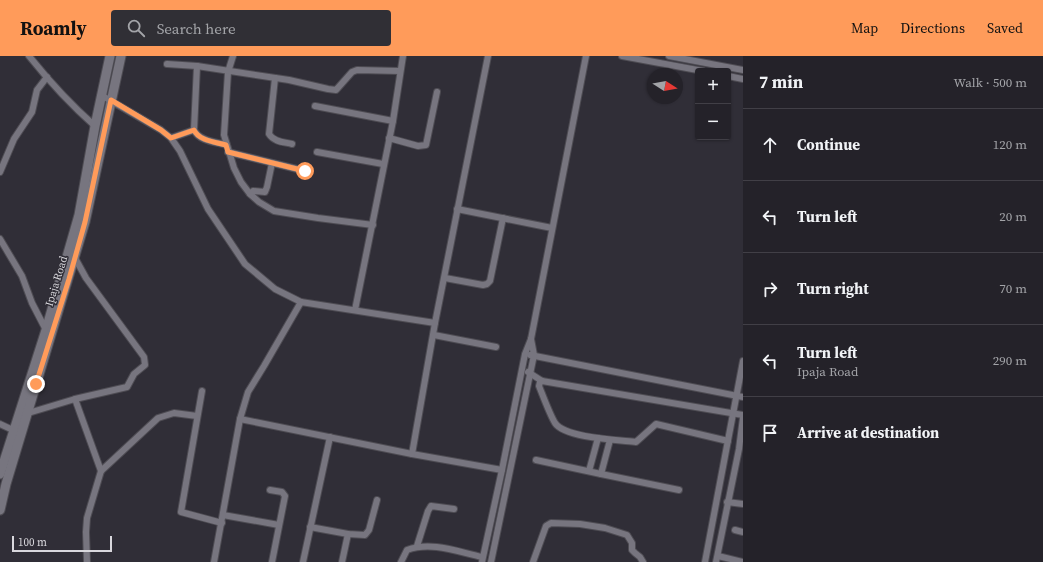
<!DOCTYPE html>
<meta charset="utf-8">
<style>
body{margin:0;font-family:"Source Serif 4",serif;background:#302f35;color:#f1f3f6}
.controls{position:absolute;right:12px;top:12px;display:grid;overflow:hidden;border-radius:4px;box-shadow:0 1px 3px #0004}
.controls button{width:36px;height:36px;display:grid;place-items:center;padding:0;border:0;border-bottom:1px solid #413f46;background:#242229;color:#f1f3f6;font:20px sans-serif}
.compass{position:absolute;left:647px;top:12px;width:36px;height:36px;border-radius:50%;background:#242229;box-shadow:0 1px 3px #0004;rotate:101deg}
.scale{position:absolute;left:12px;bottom:10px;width:100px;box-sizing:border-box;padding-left:4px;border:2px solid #d9d8dd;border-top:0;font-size:11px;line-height:14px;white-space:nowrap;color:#d9d8dd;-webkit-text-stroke:3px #302e37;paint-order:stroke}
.stop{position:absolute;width:12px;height:12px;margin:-9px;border:3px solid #ff9b5a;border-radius:50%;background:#fff}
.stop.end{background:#ff9b5a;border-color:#fff;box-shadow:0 1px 4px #0008}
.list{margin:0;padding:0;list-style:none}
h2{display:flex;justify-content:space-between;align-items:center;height:52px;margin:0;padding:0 16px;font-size:17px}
h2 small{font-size:13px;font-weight:400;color:#a3a4a8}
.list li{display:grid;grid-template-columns:26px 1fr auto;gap:12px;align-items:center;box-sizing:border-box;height:72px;padding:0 16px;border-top:1px solid #413f46}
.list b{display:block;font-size:15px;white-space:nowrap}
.list p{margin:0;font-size:13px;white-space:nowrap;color:#a3a4a8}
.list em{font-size:13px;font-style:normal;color:#a3a4a8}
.icon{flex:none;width:22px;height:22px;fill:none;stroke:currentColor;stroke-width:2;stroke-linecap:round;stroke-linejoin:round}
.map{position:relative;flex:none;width:743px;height:506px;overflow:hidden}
header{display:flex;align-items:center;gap:24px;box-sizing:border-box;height:56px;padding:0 20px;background:#ff9b5a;color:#111}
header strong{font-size:19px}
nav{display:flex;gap:22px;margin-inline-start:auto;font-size:14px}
.search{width:280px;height:36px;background:#302f35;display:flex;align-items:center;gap:10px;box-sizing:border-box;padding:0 14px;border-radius:4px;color:#a3a4a8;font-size:15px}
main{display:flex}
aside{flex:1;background:#242229}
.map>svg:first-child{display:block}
</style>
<header>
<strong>Roamly</strong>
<div class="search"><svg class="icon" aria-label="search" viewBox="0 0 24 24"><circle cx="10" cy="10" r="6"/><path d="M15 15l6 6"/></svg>Search here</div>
<nav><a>Map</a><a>Directions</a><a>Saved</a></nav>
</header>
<main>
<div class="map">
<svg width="743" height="506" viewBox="0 0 743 506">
<rect width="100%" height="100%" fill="#302e37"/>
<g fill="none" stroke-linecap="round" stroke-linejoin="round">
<defs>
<g id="minor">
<path d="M29 0C49 25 71 49 95 70"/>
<polyline points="233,0 228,16 224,79 234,112 241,126 250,138 259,146 274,155 318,162 373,169"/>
<polyline points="622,0 703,15"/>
<polyline points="669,0 743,14"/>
<polyline points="167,8 197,10 289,24 328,33 336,34 352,16 357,14 400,15"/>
<path d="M197 10 194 74C199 85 216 86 226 89"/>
<polyline points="728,20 743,23"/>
<path d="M275 22 269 78C274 86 284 86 292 88"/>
<polyline points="101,39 161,74 171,82 180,95 208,153 245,208 275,233 301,246"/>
<polyline points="315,50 393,65"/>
<polyline points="171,82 194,74"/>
<polyline points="389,82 418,90 426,89 437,36"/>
<polyline points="228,96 305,115"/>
<polyline points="317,96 383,108"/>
<polyline points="0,116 14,83 32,56 37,34 47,21"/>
<polyline points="250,138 253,135 265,136 267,131 272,107"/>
<polyline points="457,153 552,172"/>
<polyline points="0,183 22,220 32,247 46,274"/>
<polyline points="445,222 483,229 487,228 490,225 503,162"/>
<polyline points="355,254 393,65 403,0"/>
<polyline points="434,279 496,291"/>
<polyline points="530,299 743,341"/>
<polyline points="528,316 542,325 743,359"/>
<path d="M542 325 540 326 539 330C543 340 550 359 555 367 565 382 618 384 636 386L656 368 728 385"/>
<polyline points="202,335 181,456 222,467"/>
<polyline points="75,343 101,415"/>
<polyline points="25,358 75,343 127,331 134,318 145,309 144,301 86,222 75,202"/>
<polyline points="240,363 412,398 502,414"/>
<polyline points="0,368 15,375"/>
<polyline points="610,384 601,418 679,434"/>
<polyline points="412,398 435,267 488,0"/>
<polyline points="536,404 601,418"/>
<polyline points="589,415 598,382"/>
<polyline points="270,434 282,436 285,440 272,506"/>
<polyline points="727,446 743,448"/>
<polyline points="223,459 279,469"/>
<polyline points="310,471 348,478 365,479 369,474 377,444"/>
<polyline points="735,474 743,476"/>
<polyline points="417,490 428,455 431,450 454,453"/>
<polyline points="718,500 743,506"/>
<polyline points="87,506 86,476 87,462 101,415 158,362 174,357 197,360"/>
<polyline points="214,506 240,363 248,336 264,310 301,246 435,267"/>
<polyline points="303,506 330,381"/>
<polyline points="342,506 348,478"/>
<path d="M401 506 407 494C432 485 458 496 482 501"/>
<polyline points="482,506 502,414 525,298 531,283 586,0"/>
<polyline points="491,506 534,299 531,283"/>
<polyline points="533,506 546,470 551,467 580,468 605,472 627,479 632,487 632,494 635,497 640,501 643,506"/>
<polyline points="705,506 743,305"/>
<polyline points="716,506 739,393 743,362"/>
</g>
<g id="secondary">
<polyline points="0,418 46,274 79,159 95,70 110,0"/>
<polyline points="0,454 6,428 85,166 121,0"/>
</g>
</defs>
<!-- minor casing -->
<use href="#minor" stroke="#4e4c53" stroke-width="8"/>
<!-- secondary casing -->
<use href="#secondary" stroke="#4e4c53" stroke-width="11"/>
<!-- minor -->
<use href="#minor" stroke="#77757f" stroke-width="6"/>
<!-- secondary -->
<use href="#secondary" stroke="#77757f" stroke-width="9"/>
</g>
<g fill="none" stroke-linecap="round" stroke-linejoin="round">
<!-- route -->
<path stroke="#ff9b5a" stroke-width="5" d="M36 328 69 223 85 166 111 44 161 74 171 82 194 74C199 85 216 86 226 89L228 96 305 115"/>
</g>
<g text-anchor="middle" stroke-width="3" stroke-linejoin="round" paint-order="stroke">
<!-- street labels -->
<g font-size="11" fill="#d9d8dd" stroke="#302e37">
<text transform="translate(56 225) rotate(-73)" y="4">Ipaja Road</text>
</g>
</g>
</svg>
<div class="controls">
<button>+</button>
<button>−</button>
</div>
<svg class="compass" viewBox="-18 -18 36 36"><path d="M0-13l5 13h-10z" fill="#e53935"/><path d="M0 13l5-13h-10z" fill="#a3a4a8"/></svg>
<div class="scale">100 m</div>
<div class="stop" style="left:305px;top:115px"></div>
<div class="stop end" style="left:36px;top:328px"></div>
</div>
<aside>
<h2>7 min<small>Walk · 500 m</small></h2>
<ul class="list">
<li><svg class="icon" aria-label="ahead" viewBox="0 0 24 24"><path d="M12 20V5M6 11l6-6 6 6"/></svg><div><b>Continue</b></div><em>120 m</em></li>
<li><svg class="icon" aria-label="left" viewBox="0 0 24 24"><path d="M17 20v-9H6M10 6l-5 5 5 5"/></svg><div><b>Turn left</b></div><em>20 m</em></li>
<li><svg class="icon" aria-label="right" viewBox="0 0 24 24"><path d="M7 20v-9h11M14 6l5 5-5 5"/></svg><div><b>Turn right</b></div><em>70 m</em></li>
<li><svg class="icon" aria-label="left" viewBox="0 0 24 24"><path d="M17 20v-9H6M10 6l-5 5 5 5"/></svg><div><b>Turn left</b><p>Ipaja Road</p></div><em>290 m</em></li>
<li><svg class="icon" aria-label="arrive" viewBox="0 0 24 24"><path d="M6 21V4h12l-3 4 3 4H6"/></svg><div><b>Arrive at destination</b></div></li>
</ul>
</aside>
</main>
